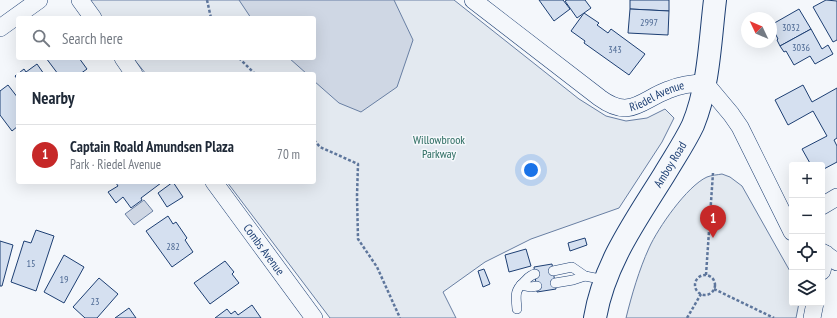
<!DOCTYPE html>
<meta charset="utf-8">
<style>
body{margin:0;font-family:"PT Sans Narrow",sans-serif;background:#f2f2f3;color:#1f2937}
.controls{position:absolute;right:12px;bottom:12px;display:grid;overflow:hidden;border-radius:4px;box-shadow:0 4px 16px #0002}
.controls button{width:36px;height:36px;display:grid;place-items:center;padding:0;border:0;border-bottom:1px solid #e0e1e3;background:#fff;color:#1f2937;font:20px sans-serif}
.compass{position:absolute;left:741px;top:12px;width:36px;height:36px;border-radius:50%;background:#fff;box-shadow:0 4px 16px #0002;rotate:314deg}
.you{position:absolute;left:531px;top:170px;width:14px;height:14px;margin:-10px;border:3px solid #fff;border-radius:50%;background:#1a73e8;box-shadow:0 0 0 6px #1a73e833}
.badge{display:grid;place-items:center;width:26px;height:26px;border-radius:50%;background:#c62828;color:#fff;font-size:13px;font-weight:700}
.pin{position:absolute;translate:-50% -33px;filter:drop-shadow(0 1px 2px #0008)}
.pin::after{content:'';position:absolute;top:21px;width:14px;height:12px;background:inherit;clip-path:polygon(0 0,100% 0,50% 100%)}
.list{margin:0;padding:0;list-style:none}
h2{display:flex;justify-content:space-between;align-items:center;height:52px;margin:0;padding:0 16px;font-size:17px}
h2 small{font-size:13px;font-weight:400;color:#747a83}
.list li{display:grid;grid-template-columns:26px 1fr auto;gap:12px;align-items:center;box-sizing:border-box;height:60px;padding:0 16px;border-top:1px solid #e0e1e3}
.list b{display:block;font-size:15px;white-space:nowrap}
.list p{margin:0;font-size:13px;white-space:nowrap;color:#747a83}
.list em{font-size:13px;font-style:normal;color:#747a83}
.icon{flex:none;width:22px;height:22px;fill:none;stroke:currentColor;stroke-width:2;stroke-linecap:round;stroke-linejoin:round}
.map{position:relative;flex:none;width:837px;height:318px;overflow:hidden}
.search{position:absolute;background:#fff;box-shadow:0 4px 16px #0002;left:16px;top:16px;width:300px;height:44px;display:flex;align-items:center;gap:10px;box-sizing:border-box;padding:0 14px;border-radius:4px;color:#747a83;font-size:15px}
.panel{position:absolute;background:#fff;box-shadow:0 4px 16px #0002;left:16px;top:72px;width:300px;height:112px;border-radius:4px}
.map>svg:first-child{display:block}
</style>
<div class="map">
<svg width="837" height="318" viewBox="0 0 837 318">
<rect width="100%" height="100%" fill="#f4f7fb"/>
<!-- green -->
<g fill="#e3e9f0" stroke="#687fa3">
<polygon points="88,0 454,0 579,99 606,116 626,121 647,118 665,109 674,118 662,142 619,208 531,239 485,262 443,292 456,318 330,318 227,182 314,182 314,74 146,74 133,58 314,58 314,18 102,18"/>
<path d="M722 174 730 177 742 186 791 273 792 303H799L796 318H626C632 294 639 270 649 248 658 228 687 186 707 177 712 175 717 175 722 174Z"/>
</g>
<!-- water -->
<g fill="#cfd7e4" stroke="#687fa3">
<polygon points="239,0 394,0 413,40 397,87 361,112 339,103 314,81 314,74 307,74 289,58 314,58 314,18 251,18"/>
<polygon points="144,200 153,211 134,225 125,214"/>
</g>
<!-- building -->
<g fill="#d5e0f0" stroke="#1d3f73">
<polygon points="539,0 563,0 570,9 554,21"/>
<polygon points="567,0 585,0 591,8 577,18 565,1"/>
<polygon points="630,0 669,0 669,11 630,9"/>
<polygon points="826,0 837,1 837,40 833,42 813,7"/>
<polygon points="630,9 669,11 668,35 628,33"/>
<polygon points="799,9 811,29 780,46 777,40 778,39 771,25"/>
<polygon points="584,13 599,23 597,25 608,33 611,29 645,54 629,75 584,43 585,41 571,31"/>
<polygon points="811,29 822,49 828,45 833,54 815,64 810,56 794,65 786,51 784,52 780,46"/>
<polygon points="46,58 79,58 87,69 80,74 58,74"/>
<polygon points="37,64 44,74 18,74 18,80 15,76 24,69 26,72"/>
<polygon points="8,85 18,98 18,126 12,131 0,115 0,91"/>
<polygon points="803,85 812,102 837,88 837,138 834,140 837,146 837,162 822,170 822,165 811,165 802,149 827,136 813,111 788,125 775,100"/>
<polygon points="118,182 161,182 161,183 141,198 142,200 131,208 123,197 116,203 108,192 118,186 116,183"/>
<polygon points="173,182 183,197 167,207 158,193"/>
<polygon points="168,216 173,224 176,222 187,238 185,240 193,252 172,267 146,231"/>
<polygon points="36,230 54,236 36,291 11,282 24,241 31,243"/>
<polygon points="585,238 587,245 570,251 568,243"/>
<polygon points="0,241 13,245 2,286 0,286"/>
<polygon points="526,249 531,266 509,272 505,255"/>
<polygon points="64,255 84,267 64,303 44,292"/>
<polygon points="225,261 234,272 232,274 239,283 210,304 194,283"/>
<polygon points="552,264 556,289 537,292 534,267"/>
<polygon points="484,269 490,284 483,287 478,271"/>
<polygon points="99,278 118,294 97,318 85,318 73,307"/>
<polygon points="252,305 261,318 215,318 227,309 231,314 235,311 238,315"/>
<polygon points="129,308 136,318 115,318"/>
</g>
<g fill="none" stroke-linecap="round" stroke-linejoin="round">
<defs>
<g id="service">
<polyline points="553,271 572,267 585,276 605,280"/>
<polyline points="555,283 573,280 585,276"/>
<polyline points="521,285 531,287 537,286"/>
<path d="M517 309C516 296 514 291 524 282 528 278 530 275 535 274"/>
</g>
<g id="minor">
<polyline points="80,0 93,18"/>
<path id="s1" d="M473 0 600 98C630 120 641 100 668 90 680 85 692 83 705 83L731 114 740 127 792 232"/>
<polyline points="0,28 39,0"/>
<polyline points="123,58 134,74"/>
<path id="s2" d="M214 182 314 318"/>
<polyline points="822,206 837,197"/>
<polyline points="822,252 837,262"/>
<polyline points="822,271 826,254"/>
<polyline points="812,318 815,303"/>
</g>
<g id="secondary">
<path id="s3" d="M595 318C604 264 636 220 664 175 674 158 685 142 693 125 709 86 710 41 715 0"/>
</g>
</defs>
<!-- service casing -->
<use href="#service" stroke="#1d3f73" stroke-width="10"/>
<!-- minor casing -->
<use href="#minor" stroke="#1d3f73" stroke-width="18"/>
<!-- secondary casing -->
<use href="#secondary" stroke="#1d3f73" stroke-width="24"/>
<!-- path -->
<g stroke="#5e769c" stroke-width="2.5" stroke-dasharray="3 2" stroke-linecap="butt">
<polyline points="207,0 211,18"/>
<polyline points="239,58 255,74"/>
<polyline points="314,140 320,147 358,164 357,196 358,239 377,267 400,318"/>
<polyline points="706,275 713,173"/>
<circle cx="705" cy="285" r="10"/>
<polyline points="714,289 774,318"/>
<polyline points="687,318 701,294"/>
</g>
<!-- service -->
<use href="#service" stroke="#f4f7fb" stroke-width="9"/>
<!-- minor -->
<use href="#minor" stroke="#f4f7fb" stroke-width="17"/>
<!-- secondary -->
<use href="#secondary" stroke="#f4f7fb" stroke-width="22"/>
</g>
<g text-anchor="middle" stroke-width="3" stroke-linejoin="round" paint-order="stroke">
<!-- number labels -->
<g font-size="10" fill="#4b6792">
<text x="649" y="26">2997</text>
<text x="791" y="31">3032</text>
<text x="801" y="51">3036</text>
<text x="615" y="53">343</text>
<text x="173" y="250">282</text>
<text x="31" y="267">15</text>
<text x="64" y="283">19</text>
<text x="95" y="305">23</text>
</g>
<!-- street labels -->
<g font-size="12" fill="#1d3f73" stroke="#f4f7fb">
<text dy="4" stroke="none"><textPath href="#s1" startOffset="222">Riedel Avenue</textPath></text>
<text dy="4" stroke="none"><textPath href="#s3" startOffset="172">Amboy Road</textPath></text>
<text dy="4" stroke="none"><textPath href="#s2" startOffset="84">Combs Avenue</textPath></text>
</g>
<!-- park labels -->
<g font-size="12" fill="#2c6c60" stroke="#f4f7fb">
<text x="439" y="144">Willowbrook<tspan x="439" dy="14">Parkway</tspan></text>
</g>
</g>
</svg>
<div class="controls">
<button>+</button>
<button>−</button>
<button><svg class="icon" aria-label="locate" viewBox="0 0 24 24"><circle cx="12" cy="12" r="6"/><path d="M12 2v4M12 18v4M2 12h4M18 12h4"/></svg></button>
<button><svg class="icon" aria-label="layers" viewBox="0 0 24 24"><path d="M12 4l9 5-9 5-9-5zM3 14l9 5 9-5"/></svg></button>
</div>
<svg class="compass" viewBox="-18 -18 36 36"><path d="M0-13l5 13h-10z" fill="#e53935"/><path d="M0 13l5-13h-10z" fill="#747a83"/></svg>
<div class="you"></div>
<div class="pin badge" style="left:713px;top:238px">1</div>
<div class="search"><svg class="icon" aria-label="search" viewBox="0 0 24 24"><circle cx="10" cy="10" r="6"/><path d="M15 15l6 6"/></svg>Search here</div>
<section class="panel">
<h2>Nearby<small></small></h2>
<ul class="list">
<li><span class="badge">1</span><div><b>Captain Roald Amundsen Plaza</b><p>Park · Riedel Avenue</p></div><em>70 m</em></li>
</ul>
</section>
</div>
